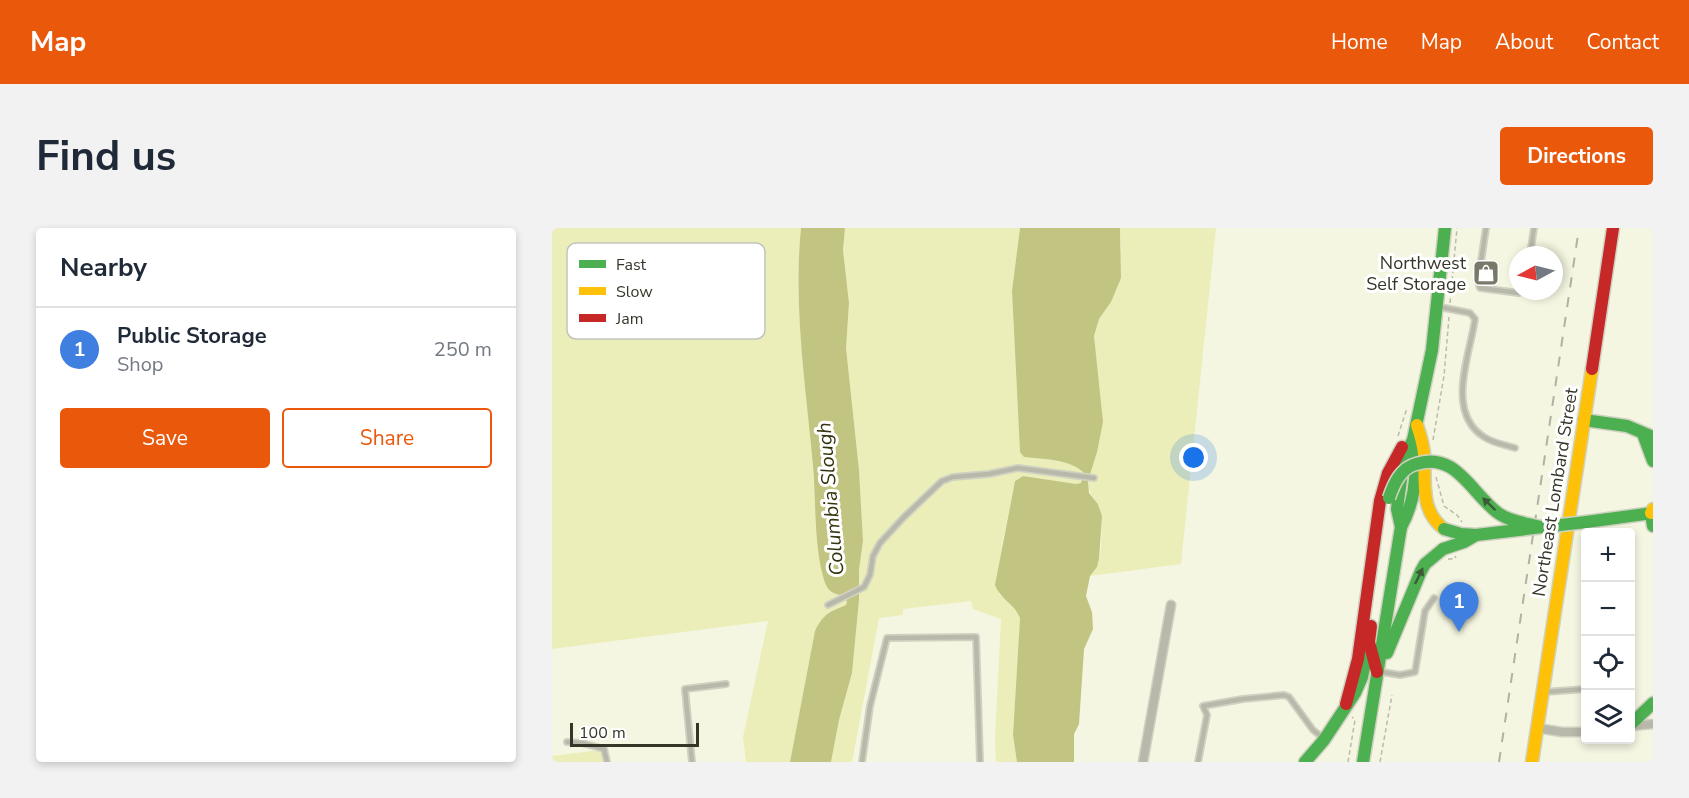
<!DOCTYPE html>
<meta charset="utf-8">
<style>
body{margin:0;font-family:"Nunito Sans",sans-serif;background:#f2f2f3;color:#1f2937}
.controls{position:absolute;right:18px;bottom:18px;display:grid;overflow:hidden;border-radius:6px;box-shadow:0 3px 9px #0003}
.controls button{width:54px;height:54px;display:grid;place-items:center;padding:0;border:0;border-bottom:2px solid #e0e1e3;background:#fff;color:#1f2937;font:30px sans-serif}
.compass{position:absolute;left:957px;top:18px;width:54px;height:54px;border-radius:50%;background:#fff;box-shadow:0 3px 9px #0003;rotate:263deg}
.scale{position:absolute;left:18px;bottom:15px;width:129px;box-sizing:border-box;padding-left:6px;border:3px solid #353628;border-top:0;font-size:16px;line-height:21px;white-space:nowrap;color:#353628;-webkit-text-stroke:4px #fff;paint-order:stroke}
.you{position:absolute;left:642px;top:230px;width:21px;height:21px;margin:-15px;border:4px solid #fff;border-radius:50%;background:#1a73e8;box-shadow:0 0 0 9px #1a73e833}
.badge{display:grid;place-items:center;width:39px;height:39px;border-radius:50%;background:#ea580c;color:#fff;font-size:20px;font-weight:700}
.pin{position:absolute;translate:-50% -50px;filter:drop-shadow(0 2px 3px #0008)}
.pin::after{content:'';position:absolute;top:32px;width:21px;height:18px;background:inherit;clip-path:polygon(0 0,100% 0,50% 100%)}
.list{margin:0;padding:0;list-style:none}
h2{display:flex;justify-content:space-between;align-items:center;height:78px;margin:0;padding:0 24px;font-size:26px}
h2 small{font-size:20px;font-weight:400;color:#747a83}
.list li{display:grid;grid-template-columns:39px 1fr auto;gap:18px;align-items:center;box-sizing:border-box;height:84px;padding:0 24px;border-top:2px solid #e0e1e3}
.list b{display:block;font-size:22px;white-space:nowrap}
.list p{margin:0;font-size:20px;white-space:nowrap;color:#747a83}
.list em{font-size:20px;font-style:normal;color:#747a83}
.actions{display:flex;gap:12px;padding:18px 24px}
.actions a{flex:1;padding:14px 0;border:2px solid #ea580c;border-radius:6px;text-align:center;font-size:21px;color:#ea580c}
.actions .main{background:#ea580c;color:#fff}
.icon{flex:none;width:33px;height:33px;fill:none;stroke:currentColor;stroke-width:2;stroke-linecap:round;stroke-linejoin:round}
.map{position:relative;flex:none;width:1101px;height:534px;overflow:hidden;border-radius:6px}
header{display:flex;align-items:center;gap:36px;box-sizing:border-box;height:84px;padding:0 30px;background:#ea580c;color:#fff}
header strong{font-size:28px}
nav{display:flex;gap:33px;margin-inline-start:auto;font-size:21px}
.intro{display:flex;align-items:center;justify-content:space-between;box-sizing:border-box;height:144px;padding:0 36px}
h1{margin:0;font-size:42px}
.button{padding:15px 27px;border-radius:6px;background:#ea580c;color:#fff;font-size:21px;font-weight:700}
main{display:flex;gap:36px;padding:0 36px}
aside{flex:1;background:#fff;border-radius:6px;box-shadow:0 3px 9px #0003}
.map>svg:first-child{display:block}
</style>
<header>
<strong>Map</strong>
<nav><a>Home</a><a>Map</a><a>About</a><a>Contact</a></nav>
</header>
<div class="intro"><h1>Find us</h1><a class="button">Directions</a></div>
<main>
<aside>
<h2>Nearby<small></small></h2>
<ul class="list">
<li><span class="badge" style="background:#3f7fe0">1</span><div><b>Public Storage</b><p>Shop</p></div><em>250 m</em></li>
</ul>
<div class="actions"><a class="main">Save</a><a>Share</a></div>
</aside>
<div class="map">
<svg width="1101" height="534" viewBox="0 0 1101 534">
<rect width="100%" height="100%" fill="#f4f6e1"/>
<!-- green -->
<g fill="#eceeb9">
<path d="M0 0H249C241 76 254 153 260 229 264 270 263 326 279 365L292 367 295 374 294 377C277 384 271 386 263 403L238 534H194L191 509 216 393 0 421Z"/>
<path d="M293 0H468L460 63 468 224 473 229C491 231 519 231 532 245L529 255 524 256 471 248 463 253 449 322 447 366 463 378 468 390 461 507 465 534H444L443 509 449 391 421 381 419 373 351 381V387L327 390 300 534H279L287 492 300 445 307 372V342L311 313 307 242 294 120 297 75 291 22Z"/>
<path d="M568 0H664L629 336 538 348C540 344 544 341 546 336 550 326 551 289 547 278 542 267 538 271 536 253L544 139 542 108 547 91 559 74 569 19Z"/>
<polygon points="49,522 51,534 0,534 0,528"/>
</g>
<!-- water -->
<g fill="#c2c482">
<path d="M249 0H293L291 22 297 75 294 120 307 242 311 313 307 342V372L300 445 287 492 279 534H238L263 403C271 386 277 384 294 377L295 374 292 367C278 367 274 360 271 348 262 316 264 271 261 238 254 159 241 79 249 0Z"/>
<path d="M468 0H568L569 50 559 74 547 91 542 108 551 194 545 224 536 253 537 265 546 276 550 288 547 331 545 339 538 348 534 368 540 384 541 401 532 421 527 496 522 506V534H465L461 507 468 390C462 375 449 372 443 357L463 253 471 248 524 256 529 255 532 245C519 231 490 231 472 229L468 224 460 63Z"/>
</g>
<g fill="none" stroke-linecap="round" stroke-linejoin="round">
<defs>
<g id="lane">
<polyline points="934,0 926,54 928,60 967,65 972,63"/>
<polyline points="978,27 982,0"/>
<path d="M888 79 918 85 923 91C918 127 893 184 932 209 941 215 953 217 963 220"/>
<polyline points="276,377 312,359 318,347 321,328 328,315 352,289 390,253 401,249 437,246 466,240 542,250"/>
<polyline points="830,444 848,447 863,444 873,383 882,370"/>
<polyline points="993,464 1034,461"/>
<polyline points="15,514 30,515 52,521 55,534"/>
<polyline points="140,534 133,461 174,456"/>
<polyline points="310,534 318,478 335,410 424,409 428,534"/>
<polyline points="646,534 655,487 651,478 691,471 732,467 737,469 761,502 771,510"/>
</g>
<g id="street">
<polyline points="1078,498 1101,496"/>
<polyline points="985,500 1010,504 1034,504"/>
<polyline points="591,534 619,377"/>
</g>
<g id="fast">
<polyline points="1032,192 1075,198 1101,209"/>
<polyline points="1091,206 1101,233"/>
<polyline points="1099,285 1101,298"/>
<polyline points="1034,294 1101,285"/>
<path d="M849 299C864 272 866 242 861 212"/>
<polyline points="835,425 869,343 873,336 891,321"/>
<polyline points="1078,497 1101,475"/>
<polyline points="753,534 772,512 803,465 810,449 817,416"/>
<polyline points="811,534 849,299 845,281 852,229 861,212 880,122 893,0"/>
</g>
<g id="slow">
<path d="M865 197C868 206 871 216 872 225 874 253 867 282 892 301"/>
<polyline points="1099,285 1101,281"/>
<polyline points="980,534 1040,141"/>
</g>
<g id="jam">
<polyline points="1040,141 1061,0"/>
<polyline points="819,398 817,414 825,444"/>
<polyline points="794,476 806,431 828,273 836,245 850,219"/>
</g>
</defs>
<!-- lane casing -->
<use href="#lane" stroke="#d0d2c1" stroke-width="8"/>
<!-- street casing -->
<use href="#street" stroke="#d0d2c1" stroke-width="11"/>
<!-- fast casing -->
<use href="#fast" stroke="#d0d2c1" stroke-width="15"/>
<!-- slow casing -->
<use href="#slow" stroke="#d0d2c1" stroke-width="15"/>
<!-- jam casing -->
<use href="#jam" stroke="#d0d2c1" stroke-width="15"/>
<!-- path -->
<g stroke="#babaae" stroke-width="1.5" stroke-dasharray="4.5 3" stroke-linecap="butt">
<polyline points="898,75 905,0"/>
<polyline points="846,208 855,180"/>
<polyline points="881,212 892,148 897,89"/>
<polyline points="884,249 892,278 905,287 910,294"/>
<polyline points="896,331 902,331 904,328"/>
<polyline points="796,534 803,492 800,489"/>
<polyline points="828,534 840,467"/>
</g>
<!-- lane -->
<use href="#lane" stroke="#b8b9ab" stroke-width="4.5"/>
<!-- street -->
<use href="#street" stroke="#b8b9ab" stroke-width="8"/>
<!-- fast -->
<use href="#fast" stroke="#4caf50" stroke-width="12"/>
<!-- slow -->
<use href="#slow" stroke="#ffc107" stroke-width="12"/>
<!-- jam -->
<use href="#jam" stroke="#c62828" stroke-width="12"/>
<!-- rail -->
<polyline stroke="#b0b2a4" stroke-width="2" stroke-dasharray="10 10" stroke-linecap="butt" points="947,534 1027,0"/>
<defs>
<g id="fast-bridge">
<path d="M837 270C842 255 849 240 864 236 904 223 919 265 946 285 958 294 975 295 989 299"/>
<polyline points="892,301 909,306 924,307 1034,294"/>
<polyline points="891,321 912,314 924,307"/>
</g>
</defs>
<!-- fast-bridge casing -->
<use href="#fast-bridge" stroke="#d0d2c1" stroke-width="15" stroke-linecap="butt"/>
<!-- fast-bridge -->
<use href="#fast-bridge" stroke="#4caf50" stroke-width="12"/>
</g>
<!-- one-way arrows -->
<defs><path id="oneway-solid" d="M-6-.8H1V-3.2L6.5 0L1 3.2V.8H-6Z" transform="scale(1.5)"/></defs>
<g fill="#3c5a34">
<use href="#oneway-solid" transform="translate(937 276) rotate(-136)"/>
<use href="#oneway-solid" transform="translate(867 348) rotate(-64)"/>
</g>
<!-- icons -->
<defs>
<symbol id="shop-square" viewBox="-11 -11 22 22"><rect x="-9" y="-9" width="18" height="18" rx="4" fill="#787969" stroke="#fff"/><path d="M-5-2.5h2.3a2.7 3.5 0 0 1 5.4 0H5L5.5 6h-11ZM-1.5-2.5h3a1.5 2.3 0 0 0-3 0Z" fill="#fff"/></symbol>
</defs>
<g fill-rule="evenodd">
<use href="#shop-square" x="919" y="30" width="30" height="30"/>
</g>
<g text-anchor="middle" stroke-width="6" stroke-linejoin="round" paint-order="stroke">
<!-- poi labels -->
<g font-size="18" fill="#353628" stroke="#fff" text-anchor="end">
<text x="914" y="41">Northwest<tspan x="914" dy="21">Self Storage</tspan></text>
</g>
<!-- street labels -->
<g font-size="18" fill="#353628" stroke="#fff">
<text transform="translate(1003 264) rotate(-81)" y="6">Northeast Lombard Street</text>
</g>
<!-- water labels -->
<g font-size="20" font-style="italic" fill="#34350f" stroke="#fff">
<text transform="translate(278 271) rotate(-95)" y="7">Columbia Slough</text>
</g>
</g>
<!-- legend -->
<rect x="15" y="15" width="198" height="96" rx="9" fill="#fff" stroke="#c2c3be" stroke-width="1.5"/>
<rect x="27" y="32" width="27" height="8" fill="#4caf50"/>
<rect x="27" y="59" width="27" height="8" fill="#ffc107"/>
<rect x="27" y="86" width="27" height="8" fill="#c62828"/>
<g font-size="16" fill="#353628">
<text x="64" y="42">Fast</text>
<text x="64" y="69">Slow</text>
<text x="64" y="96">Jam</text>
</g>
</svg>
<div class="controls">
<button>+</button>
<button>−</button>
<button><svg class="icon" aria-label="locate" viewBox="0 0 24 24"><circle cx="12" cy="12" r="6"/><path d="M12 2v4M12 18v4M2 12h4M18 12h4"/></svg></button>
<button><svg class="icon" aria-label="layers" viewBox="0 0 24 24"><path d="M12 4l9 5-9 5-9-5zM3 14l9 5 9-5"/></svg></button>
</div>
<svg class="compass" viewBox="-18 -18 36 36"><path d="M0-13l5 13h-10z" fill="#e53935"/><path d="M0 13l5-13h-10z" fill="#747a83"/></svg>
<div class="scale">100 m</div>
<div class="you"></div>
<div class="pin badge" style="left:907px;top:404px;background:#3f7fe0">1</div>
</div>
</main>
